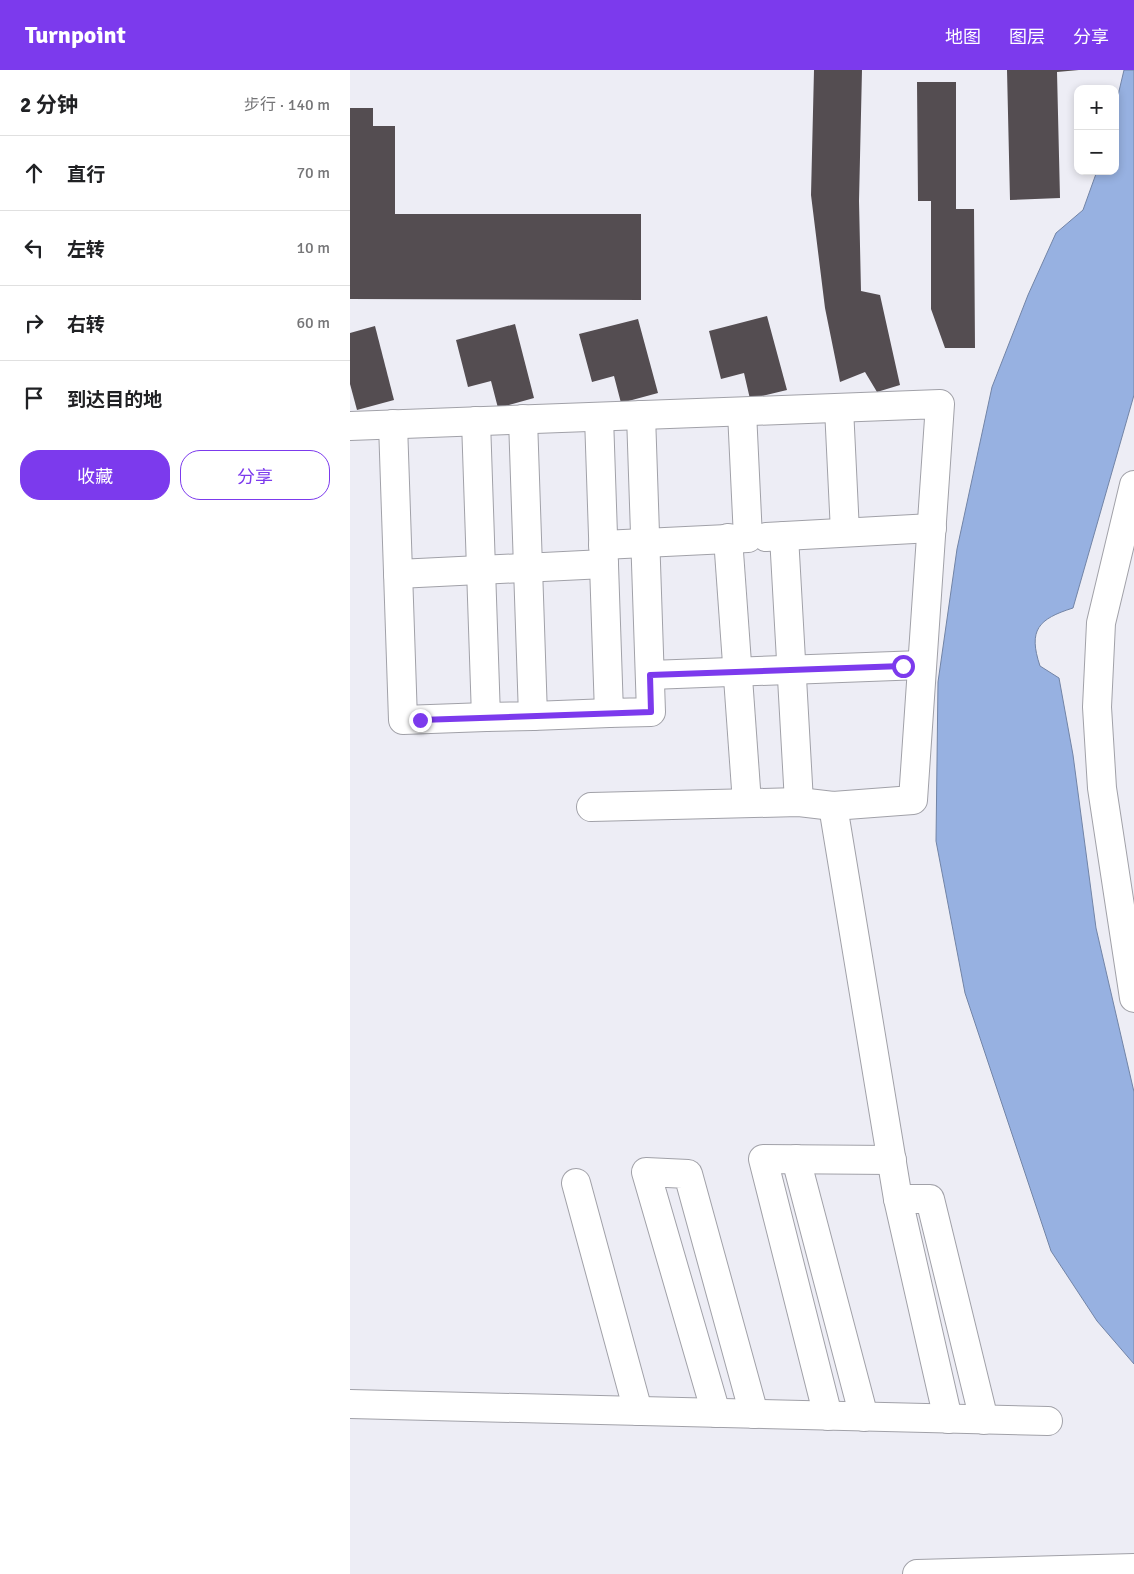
<!DOCTYPE html>
<html lang="zh">
<meta charset="utf-8">
<style>
body{margin:0;font-family:Signika,"Noto Sans SC",sans-serif;background:#f6f6f6;color:#202124}
.controls{position:absolute;right:15px;top:15px;display:grid;overflow:hidden;border-radius:10px;box-shadow:0 2px 8px #0003}
.controls button{width:45px;height:45px;display:grid;place-items:center;padding:0;border:0;border-bottom:1px solid #e0e0e0;background:#fff;color:#202124;font:25px sans-serif}
.stop{position:absolute;width:15px;height:15px;margin:-11px;border:4px solid #7c3aed;border-radius:50%;background:#fff}
.stop.end{background:#7c3aed;border-color:#fff;box-shadow:0 1px 5px #0008}
.list{margin:0;padding:0;list-style:none}
h2{display:flex;justify-content:space-between;align-items:center;height:65px;margin:0;padding:0 20px;font-size:21px}
h2 small{font-size:16px;font-weight:400;color:#757577}
.list li{display:grid;grid-template-columns:32px 1fr auto;gap:15px;align-items:center;box-sizing:border-box;height:75px;padding:0 20px;border-top:1px solid #e0e0e0}
.list b{display:block;font-size:19px;white-space:nowrap}
.list em{font-size:16px;font-style:normal;color:#757577}
.actions{display:flex;gap:10px;padding:15px 20px}
.actions a{flex:1;padding:11px 0;border:1px solid #7c3aed;border-radius:20px;text-align:center;font-size:18px;color:#7c3aed}
.actions .main{background:#7c3aed;color:#fff}
.icon{flex:none;width:28px;height:28px;fill:none;stroke:currentColor;stroke-width:2;stroke-linecap:round;stroke-linejoin:round}
.map{position:relative;flex:none;width:784px;height:1504px;overflow:hidden}
header{display:flex;align-items:center;gap:30px;box-sizing:border-box;height:70px;padding:0 25px;background:#7c3aed;color:#fff}
header strong{font-size:24px}
nav{display:flex;gap:28px;margin-inline-start:auto;font-size:18px}
main{display:flex}
aside{flex:1;background:#fff}
.map>svg:first-child{display:block}
</style>
<header>
<strong>Turnpoint</strong>
<nav><a>地图</a><a>图层</a><a>分享</a></nav>
</header>
<main>
<aside>
<h2>2 分钟<small>步行 · 140 m</small></h2>
<ul class="list">
<li><svg class="icon" aria-label="ahead" viewBox="0 0 24 24"><path d="M12 20V5M6 11l6-6 6 6"/></svg><div><b>直行</b></div><em>70 m</em></li>
<li><svg class="icon" aria-label="left" viewBox="0 0 24 24"><path d="M17 20v-9H6M10 6l-5 5 5 5"/></svg><div><b>左转</b></div><em>10 m</em></li>
<li><svg class="icon" aria-label="right" viewBox="0 0 24 24"><path d="M7 20v-9h11M14 6l5 5-5 5"/></svg><div><b>右转</b></div><em>60 m</em></li>
<li><svg class="icon" aria-label="arrive" viewBox="0 0 24 24"><path d="M6 21V4h12l-3 4 3 4H6"/></svg><div><b>到达目的地</b></div></li>
</ul>
<div class="actions"><a class="main">收藏</a><a>分享</a></div>
</aside>
<div class="map">
<svg width="784" height="1504" viewBox="0 0 784 1504">
<rect width="100%" height="100%" fill="#ededf5"/>
<!-- water -->
<path fill="#97b1e1" stroke="#7284a6" d="M774 0H784V325L723 538C688 549 678 560 690 596L709 608 723 685 746 858 784 1022V1294L747 1251 701 1181 615 923 586 771 588 612 607 479 642 317 678 225 706 163 733 140 747 101H765V38Z"/>
<!-- building -->
<g fill="#544d51">
<polygon points="464,0 512,0 509,131 511,221 530,225 550,315 527,322 515,302 490,312 475,238 461,125"/>
<polygon points="657,0 729,0 707,2 710,128 660,130"/>
<polygon points="567,12 606,12 606,139 624,139 625,278 595,278 581,239 581,131 568,131"/>
<polygon points="0,38 23,38 23,56 45,56 45,144 291,144 291,230 0,229"/>
<polygon points="417,246 437,320 400,329 394,303 371,309 359,261"/>
<polygon points="288,249 308,323 271,333 264,306 242,312 229,264"/>
<polygon points="165,254 184,328 148,338 141,311 118,317 106,270"/>
<polygon points="25,256 44,330 7,340 0,314 0,263"/>
</g>
<g fill="none" stroke-linecap="round" stroke-linejoin="round">
<defs>
<g id="minor">
<polyline points="489,338 495,462"/>
<polyline points="249,347 259,643 301,642 291,345"/>
<polyline points="126,351 136,647 183,646 173,349"/>
<polyline points="43,354 53,650 136,647"/>
<polyline points="0,356 590,334 563,730 483,736 449,732 241,737"/>
<polyline points="784,415 751,553 747,637 752,718 784,928"/>
<polyline points="434,466 449,732"/>
<polyline points="416,467 582,458"/>
<polyline points="378,468 397,733"/>
<polyline points="253,475 398,468 392,342"/>
<polyline points="48,504 254,494"/>
<polyline points="300,605 572,595"/>
<polyline points="183,646 259,643"/>
<polyline points="483,736 548,1129 598,1349"/>
<polyline points="446,1089 514,1347"/>
<polyline points="226,1113 288,1341"/>
<polyline points="548,1129 580,1129 634,1350"/>
<polyline points="0,1334 698,1351"/>
<polyline points="366,1343 296,1102 338,1104 404,1344"/>
<polyline points="478,1346 413,1089 542,1090"/>
<polyline points="567,1504 784,1498"/>
</g>
</defs>
<!-- minor casing -->
<use href="#minor" stroke="#a1a1a8" stroke-width="30"/>
<!-- minor -->
<use href="#minor" stroke="#fff" stroke-width="28"/>
</g>
<g fill="none" stroke-linecap="round" stroke-linejoin="round">
<!-- route -->
<polyline stroke="#7c3aed" stroke-width="6" points="70,650 301,642 300,605 553,596"/>
</g>
</svg>
<div class="controls">
<button>+</button>
<button>−</button>
</div>
<div class="stop" style="left:553px;top:596px"></div>
<div class="stop end" style="left:70px;top:650px"></div>
</div>
</main>
